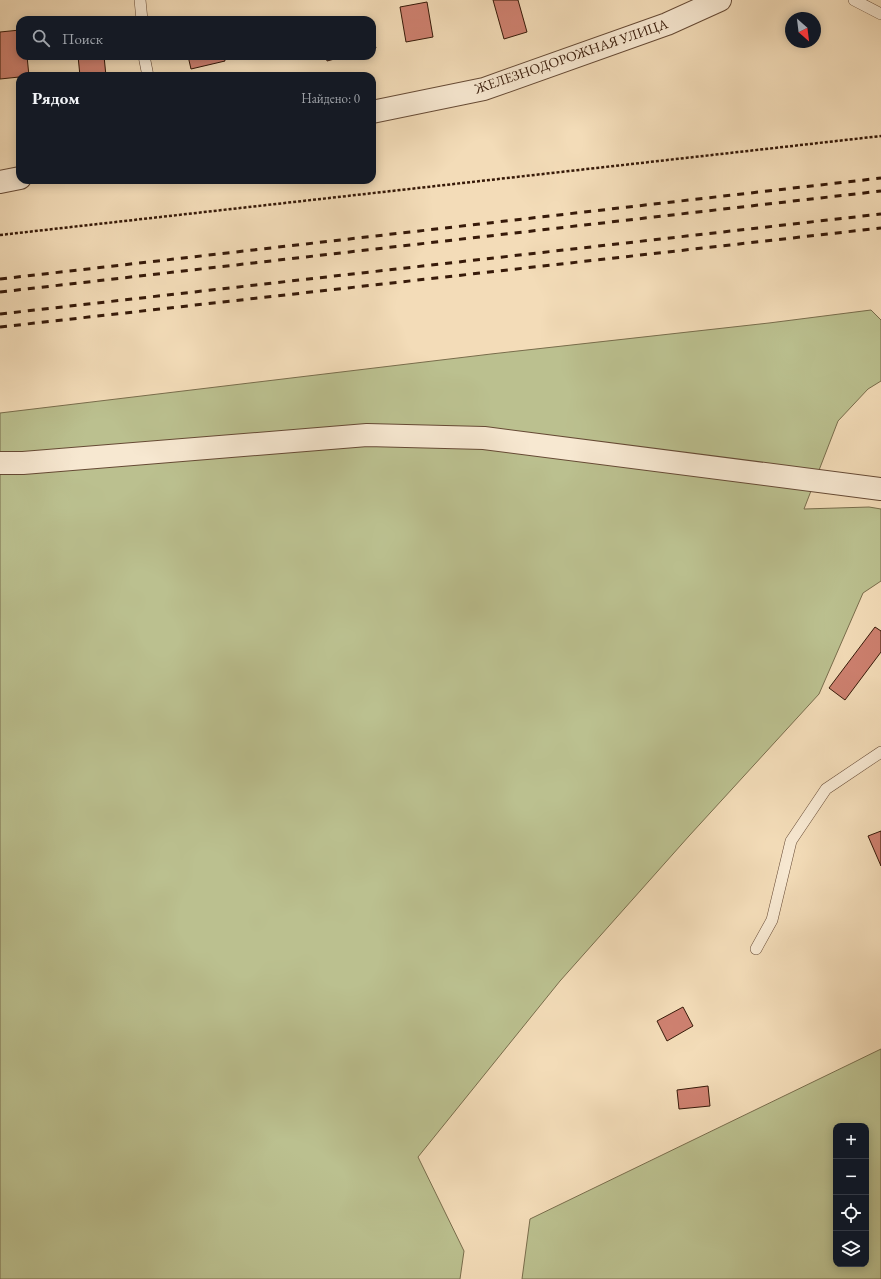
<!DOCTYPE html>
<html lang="ru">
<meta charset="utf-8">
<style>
body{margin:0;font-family:"EB Garamond",serif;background:#20242c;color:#f1f3f6}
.controls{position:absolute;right:12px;bottom:12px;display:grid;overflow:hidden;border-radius:8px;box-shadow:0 2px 10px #0003}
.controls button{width:36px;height:36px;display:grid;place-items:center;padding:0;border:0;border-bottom:1px solid #363941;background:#171b24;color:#f1f3f6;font:20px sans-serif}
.compass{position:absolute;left:785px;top:12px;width:36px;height:36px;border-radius:50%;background:#171b24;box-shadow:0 2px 10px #0003;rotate:152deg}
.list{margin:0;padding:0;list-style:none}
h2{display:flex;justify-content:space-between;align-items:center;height:52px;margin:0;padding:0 16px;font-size:17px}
h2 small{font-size:13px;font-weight:400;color:#9ea1a6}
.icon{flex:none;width:22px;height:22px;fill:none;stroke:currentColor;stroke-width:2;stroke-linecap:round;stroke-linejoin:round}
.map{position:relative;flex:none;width:881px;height:1279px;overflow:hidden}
.search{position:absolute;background:#171b24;box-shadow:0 2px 10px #0003;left:16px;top:16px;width:360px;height:44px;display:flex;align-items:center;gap:10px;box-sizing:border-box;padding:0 14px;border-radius:12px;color:#9ea1a6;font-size:15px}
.panel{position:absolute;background:#171b24;box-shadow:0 2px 10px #0003;left:16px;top:72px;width:360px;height:112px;border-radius:12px}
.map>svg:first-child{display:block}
</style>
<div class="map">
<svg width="881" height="1279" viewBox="0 0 881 1279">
<rect width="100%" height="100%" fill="#f3dcb8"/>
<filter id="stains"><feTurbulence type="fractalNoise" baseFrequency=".005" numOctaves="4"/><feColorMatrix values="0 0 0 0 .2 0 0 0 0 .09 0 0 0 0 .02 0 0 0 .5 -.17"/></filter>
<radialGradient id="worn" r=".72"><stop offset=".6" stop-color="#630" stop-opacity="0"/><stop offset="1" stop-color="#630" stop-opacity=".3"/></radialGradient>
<!-- green -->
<g fill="#bbc08f" stroke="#796d4c" fill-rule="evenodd">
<polygon points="871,310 881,320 881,381 868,389 838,421 804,509 869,507 881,509 881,581 863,593 819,694 689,836 560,981 418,1157 464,1251 460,1279 0,1279 0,413 491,354 769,323"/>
<path d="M881 1049V1279H522L530 1219ZM836 1126H866V1264H836Z"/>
</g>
<!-- building -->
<g fill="#ce8170" stroke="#371a09">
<polygon points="493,0 518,0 527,32 504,39"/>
<polygon points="427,2 433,37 406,42 400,7"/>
<polygon points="20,30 20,56 27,56 29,76 0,79 0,32"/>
<polygon points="372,35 376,48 372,49"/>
<polygon points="78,56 104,56 106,76 80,76"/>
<polygon points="188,56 224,56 225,61 191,69"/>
<polygon points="326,56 346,56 327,61"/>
<polygon points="875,627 881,631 881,652 845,700 829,688"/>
<polygon points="881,831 881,866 868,836"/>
<polygon points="683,1007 693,1026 667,1041 657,1021"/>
<polygon points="708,1086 710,1106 679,1109 677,1090"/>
</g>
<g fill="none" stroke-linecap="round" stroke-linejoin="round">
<defs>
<g id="service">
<polyline points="140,0 142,20"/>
<polyline points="854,0 881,14"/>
<polyline points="144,56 148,76"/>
<polyline points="756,949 772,920 791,841 826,789 881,752"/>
</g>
<g id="minor">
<polyline points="372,112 484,89 667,24 720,0"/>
<polyline points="0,182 20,178"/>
<polyline points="0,463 23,463 367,435 484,438 881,489"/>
</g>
</defs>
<!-- service casing -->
<use href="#service" stroke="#664a35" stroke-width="12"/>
<!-- minor casing -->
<use href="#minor" stroke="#664a35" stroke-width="24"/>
<!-- path -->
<polyline stroke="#371a09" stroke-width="2.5" stroke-dasharray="3 2" stroke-linecap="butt" points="0,235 881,136"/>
<!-- service -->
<use href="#service" stroke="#f7e8d1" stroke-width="11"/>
<!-- minor -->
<use href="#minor" stroke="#f7e8d1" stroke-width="22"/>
<!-- rail -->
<g stroke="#371a09" stroke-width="3" stroke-dasharray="7 7" stroke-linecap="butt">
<polyline points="0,279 881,178"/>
<polyline points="0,292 881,191"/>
<polyline points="0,314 881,214"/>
<polyline points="0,327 881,228"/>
</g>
</g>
<g text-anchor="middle" stroke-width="3.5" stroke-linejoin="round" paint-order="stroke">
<!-- street labels -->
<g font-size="14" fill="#371a09" stroke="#f7e8d1">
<text transform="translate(571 56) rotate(-19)" y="5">ЖЕЛЕЗНОДОРОЖНАЯ УЛИЦА</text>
</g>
</g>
<rect width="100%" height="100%" filter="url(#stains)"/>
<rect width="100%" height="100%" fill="url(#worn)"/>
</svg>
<div class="controls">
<button>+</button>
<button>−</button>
<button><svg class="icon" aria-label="locate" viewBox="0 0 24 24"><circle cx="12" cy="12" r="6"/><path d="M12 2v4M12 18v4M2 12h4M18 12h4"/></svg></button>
<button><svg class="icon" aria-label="layers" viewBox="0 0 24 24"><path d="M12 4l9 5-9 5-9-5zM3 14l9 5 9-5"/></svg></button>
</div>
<svg class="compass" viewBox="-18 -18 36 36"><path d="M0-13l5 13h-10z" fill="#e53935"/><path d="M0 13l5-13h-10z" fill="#9ea1a6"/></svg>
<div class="search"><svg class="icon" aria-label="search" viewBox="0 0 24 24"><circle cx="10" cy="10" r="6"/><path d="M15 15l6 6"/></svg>Поиск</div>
<section class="panel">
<h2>Рядом<small>Найдено: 0</small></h2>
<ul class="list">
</ul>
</section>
</div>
